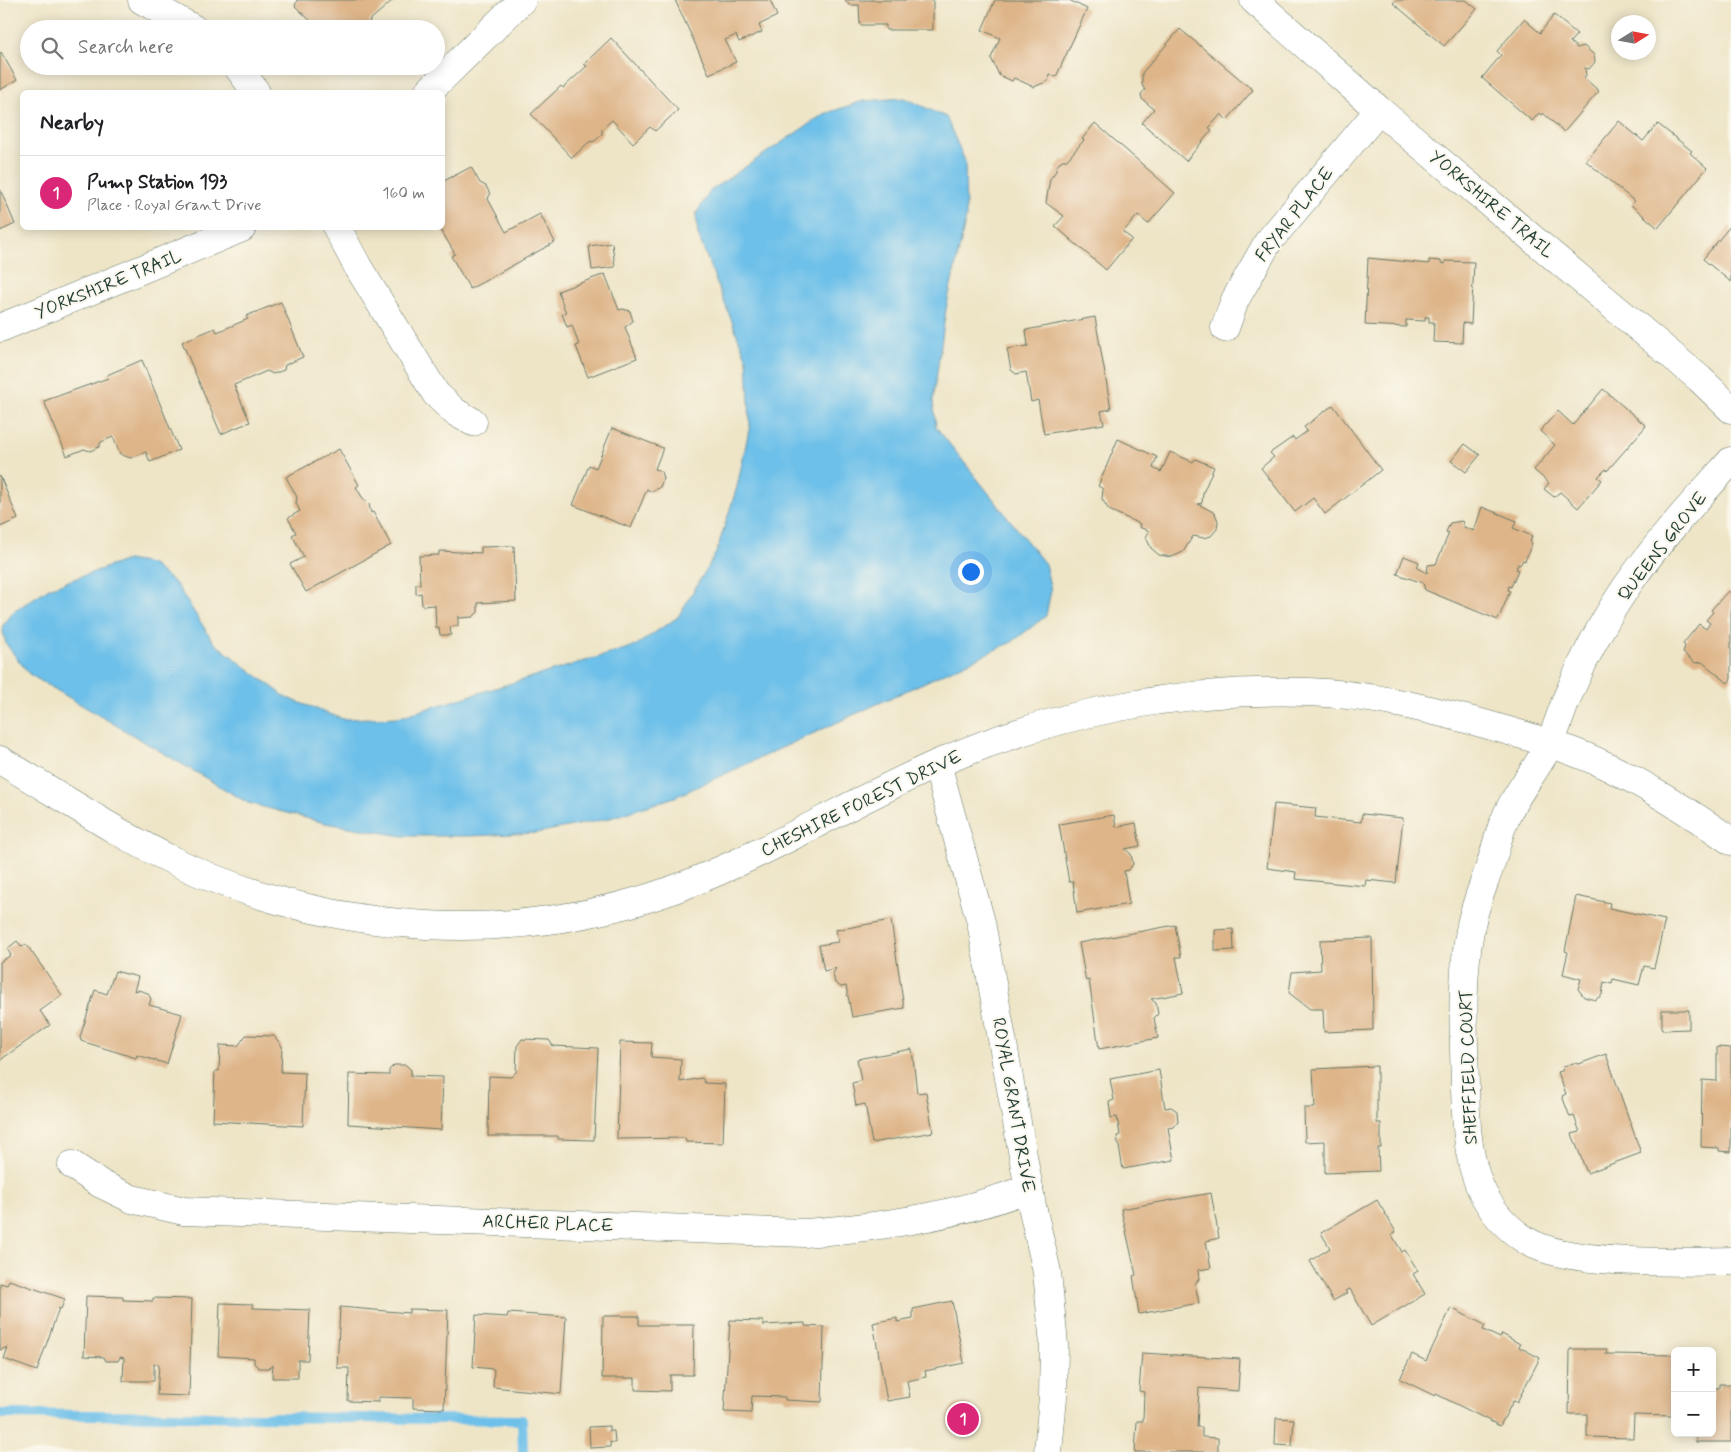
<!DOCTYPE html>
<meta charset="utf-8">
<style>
body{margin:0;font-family:Mynerve,sans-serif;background:#f6f6f6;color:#202124}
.controls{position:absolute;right:15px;bottom:15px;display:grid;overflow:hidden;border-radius:8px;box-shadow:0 2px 12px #0003}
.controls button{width:45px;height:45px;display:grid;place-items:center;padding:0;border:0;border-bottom:1px solid #e0e0e0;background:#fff;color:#202124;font:25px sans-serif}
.compass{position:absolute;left:1611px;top:15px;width:45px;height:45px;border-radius:50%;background:#fff;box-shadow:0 2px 12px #0003;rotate:79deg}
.you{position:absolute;left:970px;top:571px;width:18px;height:18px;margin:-12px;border:4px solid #fff;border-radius:50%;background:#1a73e8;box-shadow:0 0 0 8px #1a73e833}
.badge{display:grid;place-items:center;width:32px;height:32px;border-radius:50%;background:#db2777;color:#fff;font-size:16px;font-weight:700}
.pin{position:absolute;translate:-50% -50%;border:2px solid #fff;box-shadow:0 1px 5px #0006}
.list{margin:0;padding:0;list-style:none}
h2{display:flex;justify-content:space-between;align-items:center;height:65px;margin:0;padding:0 20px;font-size:21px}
h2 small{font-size:16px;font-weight:400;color:#757577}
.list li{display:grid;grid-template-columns:32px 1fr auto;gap:15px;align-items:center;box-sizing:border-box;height:75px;padding:0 20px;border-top:1px solid #e0e0e0}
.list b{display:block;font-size:19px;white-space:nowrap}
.list p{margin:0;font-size:16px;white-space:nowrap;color:#757577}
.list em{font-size:16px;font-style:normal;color:#757577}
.icon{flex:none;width:28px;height:28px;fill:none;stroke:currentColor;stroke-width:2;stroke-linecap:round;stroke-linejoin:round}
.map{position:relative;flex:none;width:1731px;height:1452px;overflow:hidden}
.search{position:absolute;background:#fff;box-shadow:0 2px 12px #0003;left:20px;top:20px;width:425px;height:55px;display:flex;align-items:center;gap:12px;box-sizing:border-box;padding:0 18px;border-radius:28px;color:#757577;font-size:19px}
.panel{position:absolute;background:#fff;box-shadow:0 2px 12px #0003;left:20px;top:90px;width:425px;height:140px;border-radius:8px}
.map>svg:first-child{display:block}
</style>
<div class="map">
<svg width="1731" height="1452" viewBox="0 0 1731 1452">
<rect width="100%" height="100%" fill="#fbf7ec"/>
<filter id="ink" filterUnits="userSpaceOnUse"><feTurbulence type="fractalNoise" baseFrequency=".02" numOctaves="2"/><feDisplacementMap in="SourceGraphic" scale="10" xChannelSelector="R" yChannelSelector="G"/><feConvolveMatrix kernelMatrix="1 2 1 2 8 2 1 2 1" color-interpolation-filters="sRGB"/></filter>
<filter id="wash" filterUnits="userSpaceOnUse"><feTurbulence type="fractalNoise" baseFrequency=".0096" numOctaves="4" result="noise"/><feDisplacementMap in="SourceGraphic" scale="20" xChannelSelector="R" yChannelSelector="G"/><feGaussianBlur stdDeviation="1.12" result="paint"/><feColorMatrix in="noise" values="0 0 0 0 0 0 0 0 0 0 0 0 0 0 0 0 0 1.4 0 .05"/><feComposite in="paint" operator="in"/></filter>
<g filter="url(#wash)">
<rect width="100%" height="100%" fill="#eee5c7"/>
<!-- water -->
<polygon fill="#6dc0e9" stroke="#467e8e" points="904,98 946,117 965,161 966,218 946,309 933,401 936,427 1045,564 1051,590 1046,616 1012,642 675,797 607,819 537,833 469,836 403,836 325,823 248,803 29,674 6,644 2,627 13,612 49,588 127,560 151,564 176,584 214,643 287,698 343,719 399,717 635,646 678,617 716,553 737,487 750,425 747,360 698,235 696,214 711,190 824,114 863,101"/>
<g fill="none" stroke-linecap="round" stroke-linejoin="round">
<!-- stream -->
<polyline stroke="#6dc0e9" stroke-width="10" points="0,1414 522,1420 523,1452"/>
</g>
<g id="blocks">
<!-- building -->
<g fill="#deb589">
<polygon points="297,0 393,0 369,21 375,27 373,29 319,29 295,6"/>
<polygon points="675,0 770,0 777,16 759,25 762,32 739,42 736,35 725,40 736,62 709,74"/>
<polygon points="845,0 933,0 933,30 886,30 886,25 860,25 859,5 849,5"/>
<polygon points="995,0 1069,0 1087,9 1056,77 1049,74 1048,81 1034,87 1014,78 1012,81 999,75 991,58 1000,38 982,30"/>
<polygon points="1396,0 1466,0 1477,9 1444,46 1393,3"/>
<polygon points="1554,15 1577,34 1570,42 1577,48 1584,46 1594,55 1595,62 1589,69 1585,68 1586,75 1584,78 1599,91 1564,132 1543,113 1541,115 1539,113 1532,121 1482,78 1501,55 1497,51 1524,19 1540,33"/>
<polygon points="1180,29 1253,90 1227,120 1221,114 1209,128 1212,130 1186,161 1142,123 1154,109 1142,99 1141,94 1145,90 1142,85 1142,73"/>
<polygon points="611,38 678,110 655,131 650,127 633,143 612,120 602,129 602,134 595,141 589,142 572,158 531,114 561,86 563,88 587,66 584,64"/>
<polygon points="1,52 17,80 0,90 0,53"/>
<polygon points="1619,121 1643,141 1658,124 1692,151 1690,153 1707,168 1658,228 1631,205 1634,201 1586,161"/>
<polygon points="1095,123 1175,193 1148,224 1138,215 1123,232 1132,239 1106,270 1055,226 1064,216 1046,203 1050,179 1056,171 1056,167 1062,160 1067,160 1084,140 1082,139"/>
<polygon points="471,167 480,183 486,186 490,194 488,199 506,232 540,214 555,242 470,289 451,256 455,254 440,228 442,228 442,182"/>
<polygon points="0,189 15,224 0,231"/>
<polygon points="1731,225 1731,282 1703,259"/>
<polygon points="612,243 615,267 592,270 589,246"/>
<polygon points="1368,258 1429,264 1429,260 1441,261 1441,263 1445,264 1445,261 1474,262 1471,324 1463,323 1462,343 1433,342 1434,322 1429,322 1429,317 1425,317 1425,321 1406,320 1406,327 1365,325"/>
<polygon points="605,274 619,310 623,309 630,311 633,321 625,327 637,358 588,377 576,346 579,345 572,325 567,327 562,314 566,313 558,291"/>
<polygon points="281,302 303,357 285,365 284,370 273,374 267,371 234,385 250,422 221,434 182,342 215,328 217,332 248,319 246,316"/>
<polygon points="1095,317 1111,409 1101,411 1104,424 1044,434 1038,400 1031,402 1026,372 1016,374 1011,370 1007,349 1028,346 1026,330"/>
<polygon points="142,360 179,450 150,462 146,452 130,458 120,454 113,437 101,442 99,447 90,451 84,449 67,456 44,401 108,378 107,375"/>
<polygon points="1603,389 1646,426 1607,471 1606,469 1598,477 1602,480 1578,508 1560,492 1554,497 1544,489 1549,483 1534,470 1555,445 1540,431 1558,411 1573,425"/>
<polygon points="1333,405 1381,470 1325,514 1313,498 1295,512 1261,468 1274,457 1270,453 1293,437 1295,440 1307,431 1304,427"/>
<polygon points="612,428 663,448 655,469 661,471 663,479 660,487 652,492 647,489 631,528 573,505 589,465 596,468"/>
<polygon points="1118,439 1157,457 1153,468 1161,472 1170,452 1193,462 1195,459 1214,467 1203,493 1202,503 1198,504 1215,513 1218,521 1217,529 1211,536 1204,538 1193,536 1183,552 1172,557 1159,555 1151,548 1146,537 1149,531 1139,527 1140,524 1109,510 1102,499 1103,489 1098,486"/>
<polygon points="1465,444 1480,455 1466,472 1451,461"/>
<polygon points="339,449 359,485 356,487 362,497 369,504 371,513 373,512 391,545 306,592 290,564 304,557 292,535 296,533 288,518 300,511 296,503 297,497 286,477"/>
<polygon points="0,476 18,519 0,527"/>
<polygon points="1482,507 1517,521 1513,528 1532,536 1530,542 1532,543 1525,561 1523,560 1520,565 1518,564 1516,569 1518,570 1511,587 1509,586 1508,590 1510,591 1498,620 1425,590 1423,583 1397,574 1404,556 1419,562 1417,568 1427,573 1428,565 1436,564 1449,533 1446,532 1450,523 1462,521 1464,527 1474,531"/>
<polygon points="514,546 516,601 478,603 478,612 473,617 460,618 458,616 458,626 450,627 451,635 440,635 439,628 436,628 435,605 422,606 421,593 416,594 416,584 420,584 419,556 439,555 439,551 481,553 481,547"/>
<polygon points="1728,591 1731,593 1731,679 1728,683 1702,662 1695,663 1683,653 1685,646 1683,644 1699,624 1706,629 1710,623 1706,620 1713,612 1711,610"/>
<polygon points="1274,804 1316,808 1315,817 1361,822 1362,814 1403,818 1396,883 1366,880 1365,886 1295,879 1296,872 1267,868"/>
<polygon points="1114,815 1116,827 1136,823 1140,846 1125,849 1131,854 1133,864 1129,870 1124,871 1129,904 1077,913 1073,882 1069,882 1059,824"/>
<polygon points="1576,896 1610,903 1609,908 1665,920 1654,968 1644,966 1639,985 1613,979 1612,984 1604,982 1602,995 1595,1000 1584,997 1578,989 1581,979 1563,974 1568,952 1565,951"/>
<polygon points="891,920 904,1008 852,1017 846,986 841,987 835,983 833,974 836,968 824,971 819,945 838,942 836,930"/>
<polygon points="1175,925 1181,957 1176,957 1183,993 1151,999 1156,1003 1158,1014 1154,1018 1158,1038 1099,1049 1089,980 1086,981 1079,943"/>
<polygon points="1233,929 1234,950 1215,951 1215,930"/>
<polygon points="1372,938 1373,1030 1324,1032 1323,1009 1310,1009 1289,993 1292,972 1321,970 1320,940"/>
<polygon points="17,941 22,947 26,944 62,995 40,1011 50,1025 3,1058 0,1063 0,962 11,955 7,949"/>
<polygon points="115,971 138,977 134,991 138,990 148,993 151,999 149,1005 182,1014 167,1064 137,1055 136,1058 81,1041 80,1037 95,990 107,994"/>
<polygon points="1662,1010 1689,1010 1689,1029 1662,1030"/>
<polygon points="246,1035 274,1036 282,1046 281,1072 305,1073 303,1126 213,1121 215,1071 219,1071 220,1045 238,1046"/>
<polygon points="522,1039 549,1040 553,1046 598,1048 594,1140 558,1139 558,1136 488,1136 489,1076 511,1077 516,1072 517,1046"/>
<polygon points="620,1042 652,1043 651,1057 681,1059 680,1082 702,1078 705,1083 725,1084 723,1143 686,1142 685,1138 617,1139"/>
<polygon points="1717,1047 1731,1048 1731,1152 1719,1151 1719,1148 1701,1147 1702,1080 1717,1081"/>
<polygon points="912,1049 917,1093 926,1092 933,1132 872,1143 865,1104 856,1106 852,1083 861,1081 857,1059"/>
<polygon points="1606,1054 1641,1153 1587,1173 1572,1134 1580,1132 1574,1116 1570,1117 1562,1096 1566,1094 1558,1072 1562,1071 1564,1066 1573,1063 1579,1064"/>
<polygon points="394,1065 406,1065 411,1070 411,1076 443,1077 441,1130 348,1124 349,1074 389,1075 389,1070"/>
<polygon points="1377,1066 1377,1123 1381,1123 1381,1148 1378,1148 1379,1171 1325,1173 1325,1141 1305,1142 1304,1108 1315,1108 1313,1069"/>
<polygon points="1159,1070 1165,1108 1171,1107 1177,1111 1178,1122 1174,1127 1168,1128 1174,1160 1123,1169 1117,1136 1120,1135 1117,1117 1111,1118 1109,1102 1114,1100 1110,1079"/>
<polygon points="1211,1193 1219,1238 1206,1241 1211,1268 1198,1270 1199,1279 1195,1284 1199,1303 1139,1314 1133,1276 1136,1275 1121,1209"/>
<polygon points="1377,1200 1396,1232 1392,1235 1402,1252 1405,1250 1418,1271 1413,1274 1425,1294 1371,1326 1350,1289 1345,1291 1347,1293 1333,1301 1310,1261 1330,1248 1321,1233"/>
<polygon points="9,1280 65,1299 61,1309 59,1308 37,1371 4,1359 8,1347 0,1350 0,1283 7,1285"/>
<polygon points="86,1296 123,1297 123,1300 153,1301 153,1298 192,1299 189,1396 157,1395 159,1364 154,1364 154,1381 123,1381 124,1358 120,1357 118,1361 106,1361 104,1357 84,1356"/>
<polygon points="952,1301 964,1363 925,1371 926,1377 907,1381 910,1397 887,1401 873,1323 897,1318 897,1322 913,1319 913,1309"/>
<polygon points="220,1303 253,1304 253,1308 310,1310 308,1360 298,1360 298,1378 272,1378 273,1365 269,1368 259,1368 254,1363 254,1358 218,1356"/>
<polygon points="340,1307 409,1313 409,1309 448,1310 444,1409 413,1408 413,1398 378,1397 378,1402 348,1401 349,1368 337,1368"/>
<polygon points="1451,1308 1485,1325 1483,1330 1500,1338 1502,1334 1520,1344 1519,1347 1540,1358 1517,1402 1513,1401 1500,1426 1436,1394 1435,1396 1400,1379 1412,1354 1426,1361"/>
<polygon points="508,1313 566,1317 561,1394 493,1387 494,1369 473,1367 476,1315 507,1317"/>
<polygon points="603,1316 639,1316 639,1325 694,1325 693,1375 670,1375 670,1391 635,1390 635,1378 602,1378"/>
<polygon points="730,1320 763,1321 763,1325 805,1323 805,1326 824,1327 822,1402 785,1400 785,1397 752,1396 751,1413 724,1412"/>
<polygon points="1570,1349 1607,1349 1606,1354 1675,1355 1675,1404 1672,1404 1672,1416 1634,1415 1633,1438 1587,1437 1587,1414 1569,1414"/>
<polygon points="1142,1353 1240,1359 1238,1391 1199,1388 1197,1427 1202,1427 1202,1437 1218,1438 1218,1452 1135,1452 1137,1421 1143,1421 1144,1392 1139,1391"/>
<polygon points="1719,1384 1731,1384 1731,1442 1696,1442 1696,1433 1712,1433 1712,1388 1719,1388"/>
<circle cx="963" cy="1419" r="15"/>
<polygon points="1276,1418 1294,1419 1292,1446 1275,1445"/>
<polygon points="609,1426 609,1431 614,1431 615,1443 610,1442 610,1447 590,1448 589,1427"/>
</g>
</g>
</g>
<g filter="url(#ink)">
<use href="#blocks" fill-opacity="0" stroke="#677867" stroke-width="1"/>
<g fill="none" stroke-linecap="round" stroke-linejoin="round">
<defs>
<g id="street">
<polyline points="142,0 194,29"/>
<polyline points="1254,0 1379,110 1700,379 1731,409"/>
<polyline points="237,66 256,92"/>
<polyline points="428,92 522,0"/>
<polyline points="337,228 358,267 436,394 455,412 473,422"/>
<polyline points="0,328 242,228"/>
<polyline points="1225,328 1235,300 1268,242 1379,110"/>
<path d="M1731 461C1695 501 1657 542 1627 586 1605 618 1585 656 1570 691 1562 708 1558 726 1550 742 1539 768 1517 790 1506 817 1499 831 1496 848 1491 863 1484 884 1475 905 1471 925 1460 979 1464 1034 1465 1088 1467 1150 1470 1205 1527 1241 1568 1266 1681 1262 1731 1261"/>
<path d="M0 760C58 794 115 833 176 862 254 899 340 920 426 925 511 930 601 917 680 887 770 853 852 801 939 763 1055 712 1182 688 1309 692 1367 694 1425 708 1481 723 1520 734 1559 745 1596 761 1644 783 1688 811 1731 841"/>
<polyline points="937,764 981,922 1032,1206 1047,1272 1054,1345 1053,1397 1048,1452"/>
<path d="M72 1165 101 1184 132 1199 184 1211 805 1233C882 1227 957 1216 1029 1188"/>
</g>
</defs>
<!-- street casing -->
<use href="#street" stroke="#677867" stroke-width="29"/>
<!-- street -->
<use href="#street" stroke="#fff" stroke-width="28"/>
</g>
</g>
<g text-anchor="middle" stroke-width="4" stroke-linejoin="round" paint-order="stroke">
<!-- street labels -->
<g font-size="18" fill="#1f3d34" stroke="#fbf7ec">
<text transform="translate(1492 204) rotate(40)" y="6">YORKSHIRE TRAIL</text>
<text transform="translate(1294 214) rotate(-52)" y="6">FRYAR PLACE</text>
<text transform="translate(108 284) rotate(-22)" y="6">YORKSHIRE TRAIL</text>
<text transform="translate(1662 546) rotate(-52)" y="6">QUEENS GROVE</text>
<text transform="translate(861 803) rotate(-26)" y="6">CHESHIRE FOREST DRIVE</text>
<text transform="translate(1468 1067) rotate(-92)" y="6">SHEFFIELD COURT</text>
<text transform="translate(1014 1105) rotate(80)" y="6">ROYAL GRANT DRIVE</text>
<text transform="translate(548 1223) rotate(2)" y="6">ARCHER PLACE</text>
</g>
</g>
</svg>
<div class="controls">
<button>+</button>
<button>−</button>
</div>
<svg class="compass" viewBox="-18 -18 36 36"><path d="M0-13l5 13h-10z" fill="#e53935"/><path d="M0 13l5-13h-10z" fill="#757577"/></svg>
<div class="you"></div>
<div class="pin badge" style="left:963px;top:1419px">1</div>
<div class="search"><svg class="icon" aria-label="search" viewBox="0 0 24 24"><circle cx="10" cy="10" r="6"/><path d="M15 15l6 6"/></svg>Search here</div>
<section class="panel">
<h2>Nearby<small></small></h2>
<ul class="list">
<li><span class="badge">1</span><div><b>Pump Station 193</b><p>Place · Royal Grant Drive</p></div><em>160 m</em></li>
</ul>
</section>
</div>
